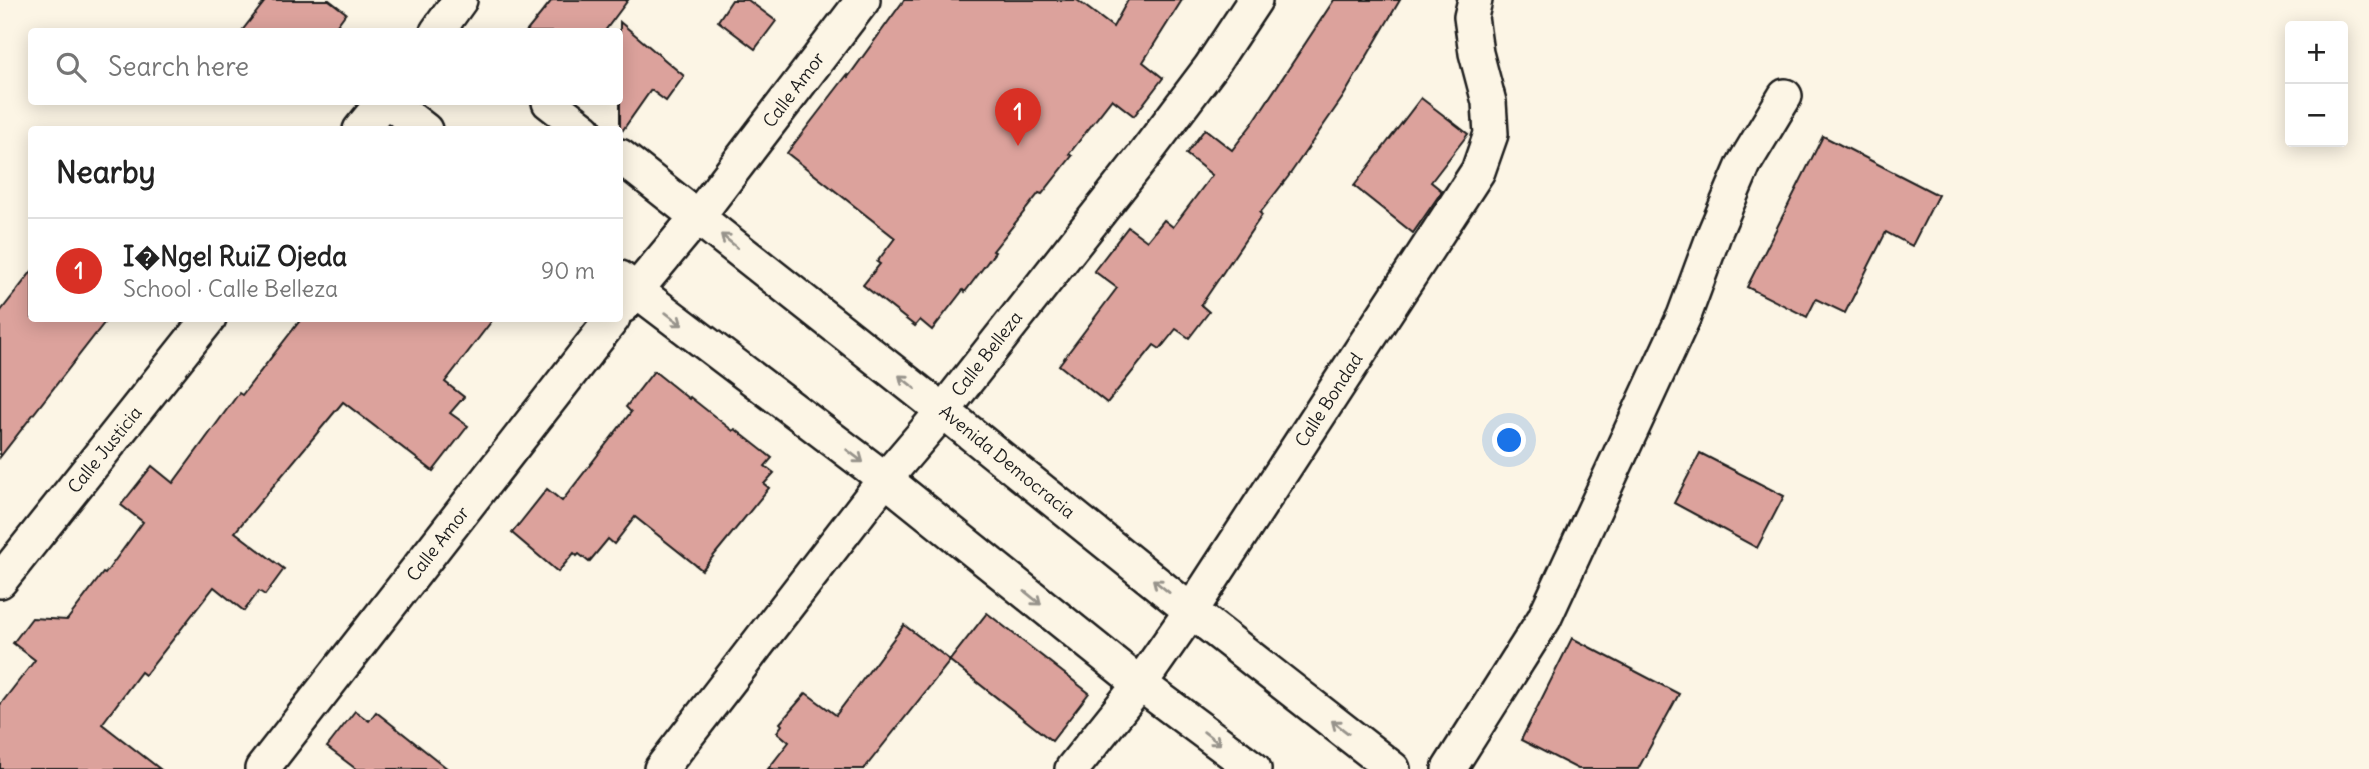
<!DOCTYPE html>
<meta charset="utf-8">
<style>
body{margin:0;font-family:Delius,sans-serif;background:#f6f6f6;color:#222}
.controls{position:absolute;right:21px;top:21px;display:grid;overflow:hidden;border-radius:7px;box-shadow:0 4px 18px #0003}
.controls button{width:63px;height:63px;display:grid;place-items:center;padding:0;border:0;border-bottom:2px solid #e0e0e0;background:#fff;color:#222;font:35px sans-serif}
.you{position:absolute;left:1510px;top:441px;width:24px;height:24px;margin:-18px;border:5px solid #fff;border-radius:50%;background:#1a73e8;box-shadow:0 0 0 10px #1a73e833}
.badge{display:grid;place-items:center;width:46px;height:46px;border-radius:50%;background:#d93025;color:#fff;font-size:23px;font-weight:700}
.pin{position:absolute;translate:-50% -58px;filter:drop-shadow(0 2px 4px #0008)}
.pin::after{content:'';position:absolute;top:37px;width:24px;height:21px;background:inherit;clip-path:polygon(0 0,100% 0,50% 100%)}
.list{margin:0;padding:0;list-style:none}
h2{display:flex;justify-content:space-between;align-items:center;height:91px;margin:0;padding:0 28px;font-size:30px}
h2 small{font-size:23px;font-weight:400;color:#767676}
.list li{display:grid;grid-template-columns:46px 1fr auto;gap:21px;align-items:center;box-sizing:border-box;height:105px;padding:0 28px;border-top:2px solid #e0e0e0}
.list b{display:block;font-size:26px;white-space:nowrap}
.list p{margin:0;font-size:23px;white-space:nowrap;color:#767676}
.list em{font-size:23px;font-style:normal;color:#767676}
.icon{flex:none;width:38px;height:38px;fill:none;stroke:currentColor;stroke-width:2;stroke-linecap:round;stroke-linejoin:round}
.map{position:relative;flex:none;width:2369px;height:769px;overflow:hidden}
.search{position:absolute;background:#fff;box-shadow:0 4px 18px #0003;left:28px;top:28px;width:595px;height:77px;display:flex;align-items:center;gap:18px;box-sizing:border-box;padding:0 24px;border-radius:7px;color:#767676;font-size:26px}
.panel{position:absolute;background:#fff;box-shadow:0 4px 18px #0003;left:28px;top:126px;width:595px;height:196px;border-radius:7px}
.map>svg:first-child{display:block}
</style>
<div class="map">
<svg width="2369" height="769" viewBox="0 0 2369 769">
<rect width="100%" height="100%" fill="#fcf5e5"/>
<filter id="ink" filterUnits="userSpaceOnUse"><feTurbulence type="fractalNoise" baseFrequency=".0143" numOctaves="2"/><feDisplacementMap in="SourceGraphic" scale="14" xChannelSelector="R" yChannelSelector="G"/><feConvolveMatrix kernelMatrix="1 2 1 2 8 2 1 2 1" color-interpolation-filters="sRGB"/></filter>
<g filter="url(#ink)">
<!-- building -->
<g fill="#dca29c" stroke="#1c1c1c" stroke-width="2">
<polygon points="266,0 329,0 346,13 332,32 241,32"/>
<polygon points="552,0 628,0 604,32 526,32"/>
<polygon points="732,0 748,0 776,21 755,49 718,21"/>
<polygon points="904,0 1077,0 1113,27 1128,0 1182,0 1143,62 1163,78 1134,116 1112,99 1069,154 1072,156 1042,194 1039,193 993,251 995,252 965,292 963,290 932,330 920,320 915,326 863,285 880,264 877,262 895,238 787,153 847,75 848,77"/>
<polygon points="1334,0 1400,0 1343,97 1288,177 1260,213 1262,215 1201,305 1209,312 1189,338 1176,329 1160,349 1154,345 1107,403 1059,365 1117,288 1094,271 1128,227 1147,241 1164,220 1173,227 1212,175 1186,154 1205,129 1232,150 1252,124"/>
<polygon points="620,22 684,76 666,101 651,90 620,134"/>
<polygon points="1421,98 1468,134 1431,182 1442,191 1413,233 1354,186"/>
<polygon points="1823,136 1938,195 1912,246 1886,232 1845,313 1816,299 1807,317 1747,287"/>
<polygon points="32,271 32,318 108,318 0,457 0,312"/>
<polygon points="302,318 494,318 445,382 464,397 450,413 468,426 433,471 343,402 235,532 284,569 265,595 259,591 244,611 214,587 145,675 141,672 102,724 160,769 0,769 0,705 35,660 13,643 32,618 67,620 103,573 105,574 143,522 121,505 152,466 173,483 239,393 242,395"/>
<polygon points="654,371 689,399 690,397 733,431 735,429 772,458 765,466 774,473 764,484 769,488 702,570 635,517 614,544 608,539 589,562 579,554 577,556 574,553 558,572 512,533 547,489 562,501 631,412 626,407"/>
<polygon points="1700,453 1784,496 1757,548 1674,503"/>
<polygon points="987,613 1089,693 1052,741 950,661 864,769 768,769 789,742 777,732 782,725 780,723 806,693 836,715 904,625 950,660"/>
<polygon points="1572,638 1679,694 1638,769 1578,769 1521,740"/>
<polygon points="355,711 369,721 376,712 448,769 356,769 327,747"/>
</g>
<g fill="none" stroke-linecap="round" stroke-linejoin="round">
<defs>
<g id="street">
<polyline points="437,32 460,0"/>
<polyline points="389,102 425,130"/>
<polyline points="549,102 585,130"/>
<polyline points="360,130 383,102"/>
<polyline points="620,156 943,411 1191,611 1393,769"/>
<polyline points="620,278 885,479 1140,684 1254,769"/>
<polyline points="623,306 698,216 863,0"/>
<polyline points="0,581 209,318"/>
<polyline points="262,769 613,318"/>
<polyline points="661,769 885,479 943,411 1142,158 1210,68 1255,0"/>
<polyline points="1072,769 1140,684 1191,611 1478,171 1491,134 1489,102 1476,53 1471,17 1475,0"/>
<polyline points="1449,769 1544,619 1684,316 1715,232 1744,164 1785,96"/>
</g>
</defs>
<!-- street casing -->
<use href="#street" stroke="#1c1c1c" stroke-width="38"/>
<!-- street -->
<use href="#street" stroke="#fcf5e5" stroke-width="33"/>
</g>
<!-- one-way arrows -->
<defs><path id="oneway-shaft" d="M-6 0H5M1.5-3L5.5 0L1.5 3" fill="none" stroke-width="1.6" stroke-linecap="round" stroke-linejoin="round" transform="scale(1.75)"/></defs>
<g stroke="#97938b">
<use href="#oneway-shaft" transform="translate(729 241) rotate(-141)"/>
<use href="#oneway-shaft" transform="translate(674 319) rotate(37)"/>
<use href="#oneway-shaft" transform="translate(907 382) rotate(-141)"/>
<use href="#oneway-shaft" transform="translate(855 456) rotate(37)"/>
<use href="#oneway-shaft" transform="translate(1161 586) rotate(-141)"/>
<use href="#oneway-shaft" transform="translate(1033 598) rotate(39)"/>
<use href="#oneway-shaft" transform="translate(1340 727) rotate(-142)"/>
<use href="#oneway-shaft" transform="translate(1212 738) rotate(37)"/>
</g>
</g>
<g text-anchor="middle" stroke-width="6" stroke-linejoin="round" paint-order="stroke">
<!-- street labels -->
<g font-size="18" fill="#1c1c1c" stroke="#fcf5e5">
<text transform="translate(794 90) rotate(-53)" y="6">Calle Amor</text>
<text transform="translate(987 354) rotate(-52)" y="6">Calle Belleza</text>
<text transform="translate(1329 400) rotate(-57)" y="6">Calle Bondad</text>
<text transform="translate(105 450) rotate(-51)" y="6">Calle Justicia</text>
<text transform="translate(1007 462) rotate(39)" y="6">Avenida Democracia</text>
<text transform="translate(438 544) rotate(-52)" y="6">Calle Amor</text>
</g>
</g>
</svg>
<div class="controls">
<button>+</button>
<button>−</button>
</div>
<div class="you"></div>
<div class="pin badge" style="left:1018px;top:146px">1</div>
<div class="search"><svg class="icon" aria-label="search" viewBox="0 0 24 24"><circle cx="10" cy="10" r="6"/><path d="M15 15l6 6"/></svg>Search here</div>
<section class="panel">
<h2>Nearby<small></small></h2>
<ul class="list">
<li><span class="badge">1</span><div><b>I�Ngel RuiZ Ojeda</b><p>School · Calle Belleza</p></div><em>90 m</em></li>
</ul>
</section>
</div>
